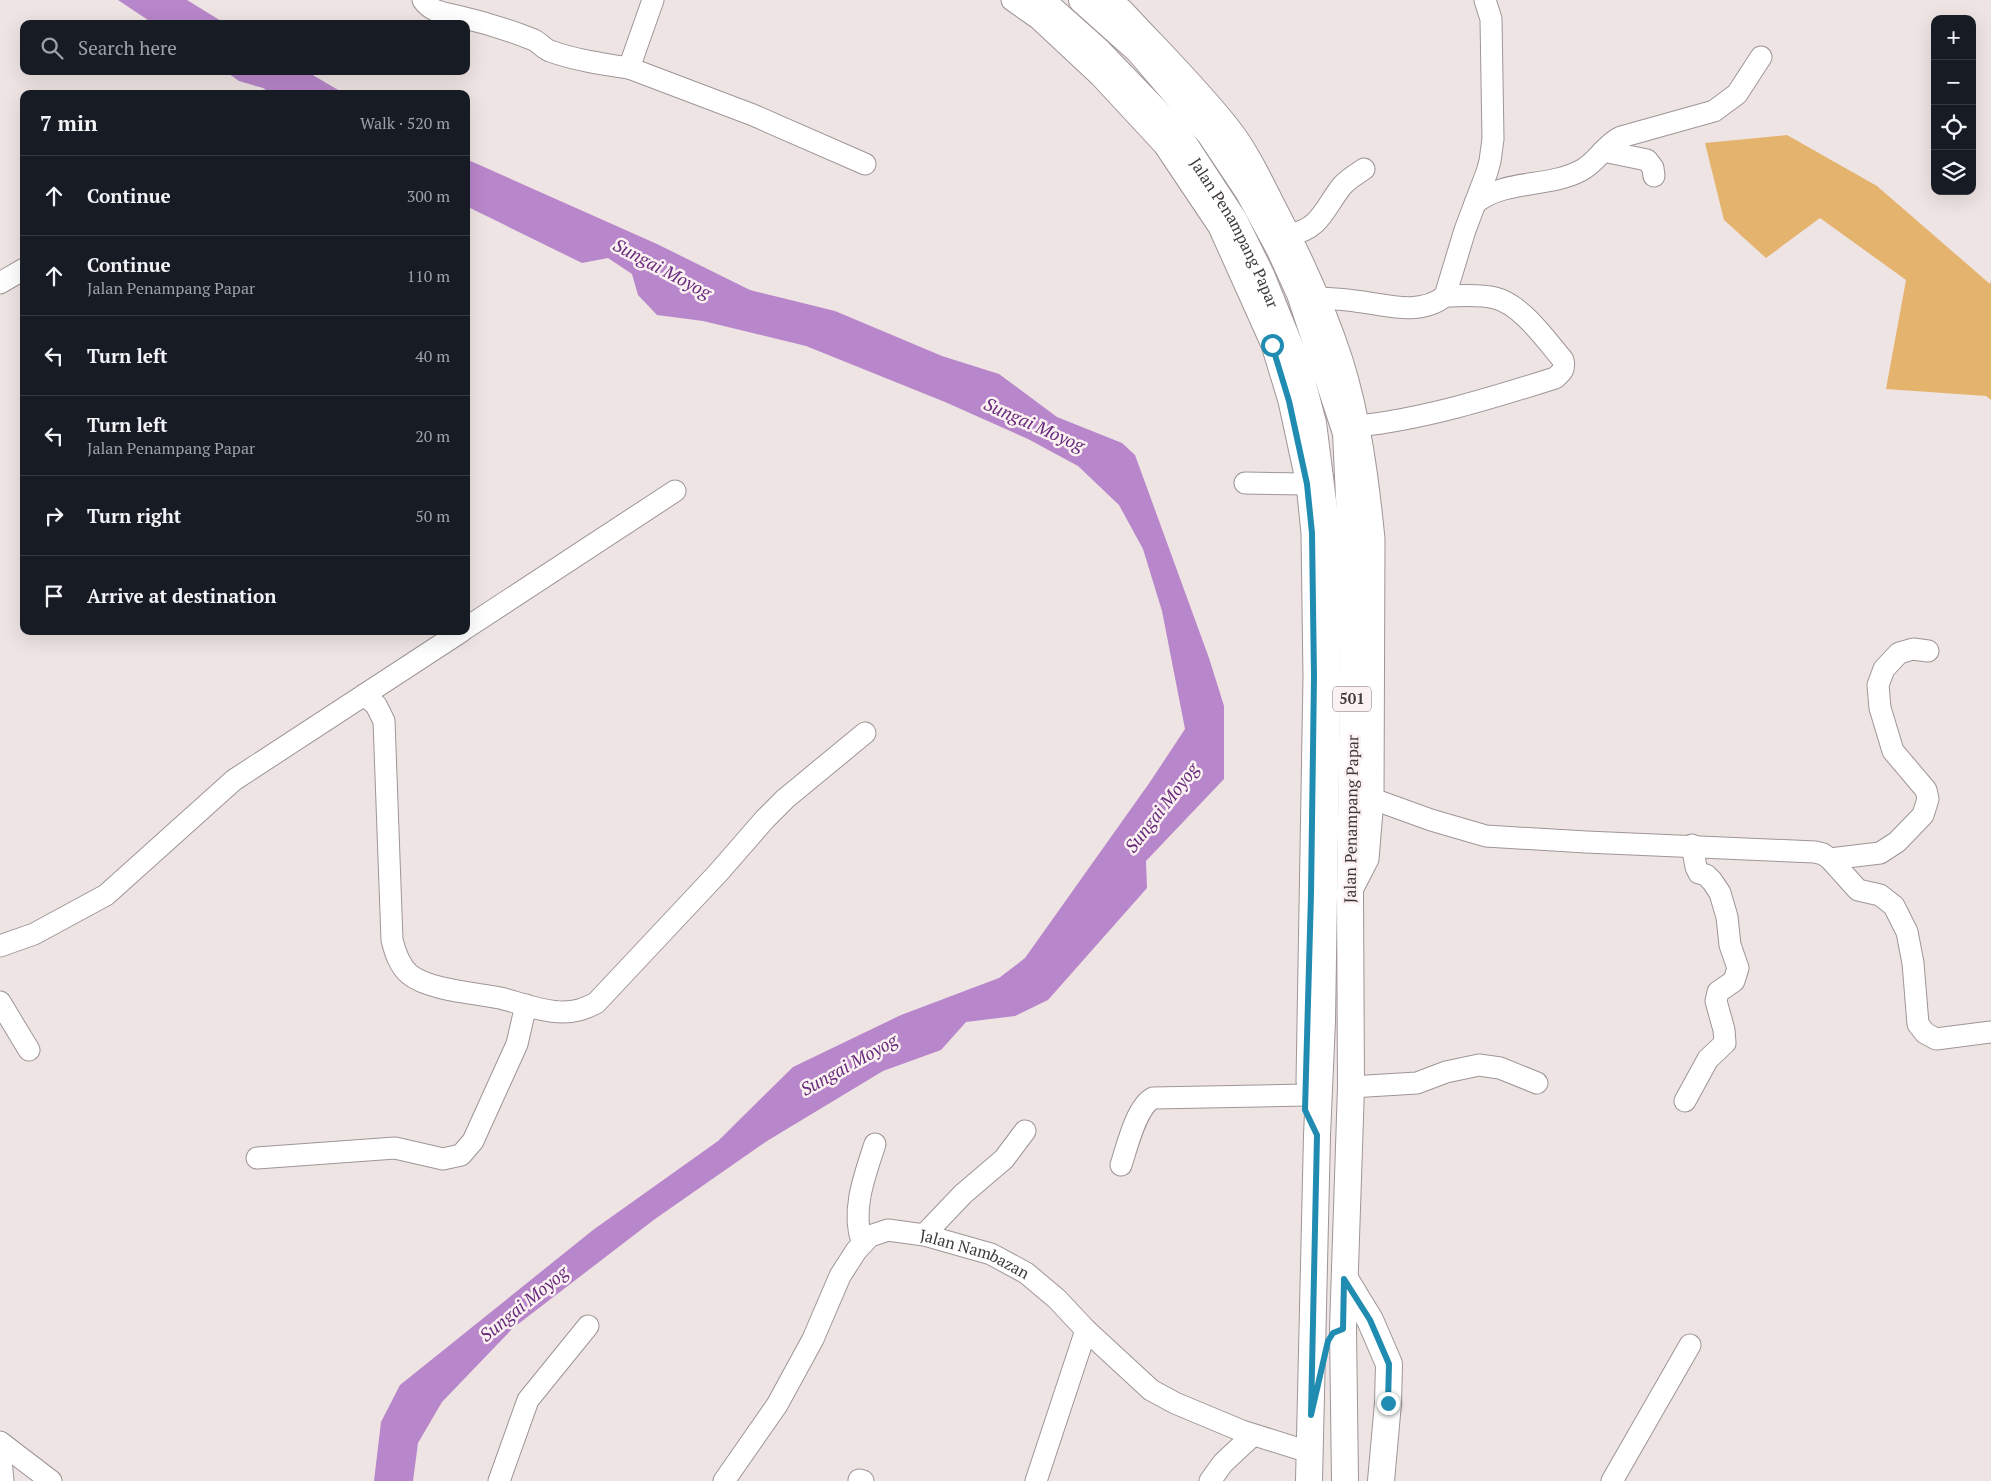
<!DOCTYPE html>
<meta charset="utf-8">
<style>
body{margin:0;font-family:"PT Serif",serif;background:#242831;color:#f1f3f6}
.controls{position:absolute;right:15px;top:15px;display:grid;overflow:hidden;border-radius:10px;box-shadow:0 5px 20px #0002}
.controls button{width:45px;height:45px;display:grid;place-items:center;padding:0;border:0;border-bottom:1px solid #363941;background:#171b24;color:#f1f3f6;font:25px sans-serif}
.stop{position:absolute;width:15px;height:15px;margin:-11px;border:4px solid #208cb2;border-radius:50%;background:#fff}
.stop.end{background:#208cb2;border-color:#fff;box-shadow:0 1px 5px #0008}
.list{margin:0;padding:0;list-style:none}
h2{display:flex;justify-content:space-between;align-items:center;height:65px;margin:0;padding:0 20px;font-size:21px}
h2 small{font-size:16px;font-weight:400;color:#9ea1a6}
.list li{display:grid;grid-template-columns:32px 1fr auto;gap:15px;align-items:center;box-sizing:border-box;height:80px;padding:0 20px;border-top:1px solid #363941}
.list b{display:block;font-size:19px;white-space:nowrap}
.list p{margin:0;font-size:16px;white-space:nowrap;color:#9ea1a6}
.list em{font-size:16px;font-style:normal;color:#9ea1a6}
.icon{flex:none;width:28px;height:28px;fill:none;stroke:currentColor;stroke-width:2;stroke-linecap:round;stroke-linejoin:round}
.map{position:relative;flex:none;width:1991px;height:1481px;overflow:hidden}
.search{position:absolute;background:#171b24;box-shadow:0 5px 20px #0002;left:20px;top:20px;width:450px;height:55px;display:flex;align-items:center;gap:12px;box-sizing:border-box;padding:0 18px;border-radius:10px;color:#9ea1a6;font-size:19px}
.panel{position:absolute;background:#171b24;box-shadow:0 5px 20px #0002;left:20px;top:90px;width:450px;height:545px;border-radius:10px}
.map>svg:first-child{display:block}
</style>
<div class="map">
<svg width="1991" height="1481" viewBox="0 0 1991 1481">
<rect width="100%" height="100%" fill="#efe4e4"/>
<!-- green -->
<polygon fill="#e4b46e" points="1787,135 1877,186 1990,284 1991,280 1991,400 1986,396 1886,389 1906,280 1820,218 1766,258 1724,220 1705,143"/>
<!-- water -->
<g fill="#b886ca">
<polygon points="118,0 187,0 226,24 154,24"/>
<polygon points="225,71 306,71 345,94 272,94 263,88 239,81"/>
<polygon points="466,159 657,244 750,290 835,311 942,356 999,374 1057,417 1122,443 1135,455 1209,658 1224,706 1224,779 1146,861 1147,888 1048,1000 1015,1016 966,1022 941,1050 883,1071 767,1141 655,1219 513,1328 442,1402 418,1443 413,1481 374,1481 381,1422 400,1385 593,1230 718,1141 793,1067 901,1015 999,978 1025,958 1150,782 1185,729 1162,611 1143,549 1119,505 1078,466 1028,439 945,402 806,346 703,321 657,315 638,295 632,274 608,258 582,263 466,206"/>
</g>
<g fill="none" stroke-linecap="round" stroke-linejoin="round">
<defs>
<g id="minor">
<path d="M423 0C431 12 444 13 457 16 483 22 509 30 534 40 540 43 544 49 550 51 575 60 602 64 629 68L653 0"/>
<polyline points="1012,0 1039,19 1100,76 1164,145 1219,227 1272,345 1289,401 1307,484 1312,533 1314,677 1307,1082"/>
<path d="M1109 0 1123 10C1159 49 1197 86 1230 128 1249 152 1263 183 1277 210 1302 258 1325 308 1342 360 1360 417 1368 479 1374 539L1373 799 1368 859 1350 894"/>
<polyline points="629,68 753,115 865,164"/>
<polyline points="1603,151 1647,160 1653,168 1654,176"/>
<path d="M1475 203C1506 179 1547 188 1580 171 1597 163 1604 145 1621 137L1714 111 1737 94 1761 57"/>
<path d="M1290 234C1320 230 1325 207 1342 186 1348 179 1357 174 1364 169"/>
<polyline points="0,283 24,269"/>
<path d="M1320 298C1331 299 1343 299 1355 301 1384 304 1419 317 1445 296L1465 230 1487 172 1490 161 1493 139 1491 19 1485 0"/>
<path d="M1358 426C1424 419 1492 398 1555 378 1562 372 1565 370 1563 360 1546 340 1521 304 1495 298 1479 294 1461 296 1445 296"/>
<polyline points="1245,483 1307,484"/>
<polyline points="466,628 675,491"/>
<path d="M364 695 376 705 384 721 392 940C395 952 399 965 409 974 428 990 475 993 500 998 521 1003 541 1012 563 1012 576 1012 584 1009 596 1003L718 873 765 819 785 799 865 733"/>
<polyline points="1373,799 1431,820 1486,836 1586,842 1815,852 1823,854 1830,859 1858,890 1880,895 1894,906 1907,932 1913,963 1918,1024 1925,1033 1936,1039 1991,1032"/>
<polyline points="1830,859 1880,853 1897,842 1923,815 1928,799 1926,790 1893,751 1880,708 1878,685 1884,669 1899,653 1913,649 1928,651"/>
<polyline points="0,946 34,934 106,895 234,780 462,631"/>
<polyline points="0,1002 29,1050"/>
<polyline points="1351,1087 1417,1083 1446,1072 1479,1065 1500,1068 1537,1083"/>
<polyline points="1685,1101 1708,1059 1725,1043 1724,1030 1716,1001 1718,992 1734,981 1738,968 1730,945 1727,917 1720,893 1712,881 1706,875 1699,873 1696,867 1692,845"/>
<polyline points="257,1158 395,1148 443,1159 461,1155 473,1141 517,1044 526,1005"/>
<path d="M1121 1165C1127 1147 1136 1107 1153 1098L1306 1095"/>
<polyline points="924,1235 963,1194 1004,1159 1025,1131"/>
<path d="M862 1242C851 1210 865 1175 875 1144"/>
<polyline points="0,1442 51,1481"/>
<polyline points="0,1449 3,1481"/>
<polyline points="859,1480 863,1481"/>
<polyline points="499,1481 528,1400 588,1326"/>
<path id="s1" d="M724 1481 777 1405 813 1339 840 1276 856 1251 870 1236 888 1230 924 1235 991 1254 1026 1273 1057 1299 1086 1330 1151 1390 1175 1403 1242 1431 1309 1452"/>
<polyline points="1036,1481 1086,1330"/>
<polyline points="1210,1481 1223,1463 1253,1435"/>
<polyline points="1612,1481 1690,1345"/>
</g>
<g id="major">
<path id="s2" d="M1041 0 1098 51 1177 133 1234 220 1262 277 1298 366 1313 423 1326 525 1329 578 1322 1021 1317 1135 1309 1481"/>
<polyline points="1082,0 1138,50 1210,134 1248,191 1279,248 1300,294 1346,433 1354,603 1350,894 1351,1087 1343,1329 1345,1481"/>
<polyline points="1345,1279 1370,1320 1389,1364 1388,1403 1381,1481"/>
</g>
</defs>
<!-- minor casing -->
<use href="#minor" stroke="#9f9596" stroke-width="23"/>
<!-- major casing -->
<use href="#major" stroke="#9f9596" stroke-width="28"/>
<!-- minor -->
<use href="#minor" stroke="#fff" stroke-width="21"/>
<!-- major -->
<use href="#major" stroke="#fff" stroke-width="26"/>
</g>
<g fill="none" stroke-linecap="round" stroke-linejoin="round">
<!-- route -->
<polyline stroke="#208cb2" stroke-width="6" points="1272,345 1289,401 1307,484 1312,533 1314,677 1311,894 1305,1110 1317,1135 1311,1415 1328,1341 1333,1333 1343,1329 1344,1279 1370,1320 1389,1364 1388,1403"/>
</g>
<g text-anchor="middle" stroke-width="5" stroke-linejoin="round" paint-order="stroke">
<!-- shield labels -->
<rect fill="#fcf1f2" stroke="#787171" stroke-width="1" x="1333" y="686.5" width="38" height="25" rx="4"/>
<g font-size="15" font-weight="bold" fill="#3f3a3a">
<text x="1352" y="704">501</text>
</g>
<!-- street labels -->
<g font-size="16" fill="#3f3a3a" stroke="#fcf1f2">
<text dy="6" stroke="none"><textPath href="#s2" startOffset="306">Jalan Penampang Papar</textPath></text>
<text transform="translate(1351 819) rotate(-89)" y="6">Jalan Penampang Papar</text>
<text dy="6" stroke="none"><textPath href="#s1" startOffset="396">Jalan Nambazan</textPath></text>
</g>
<!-- water labels -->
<g font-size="18" font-style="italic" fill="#672a7b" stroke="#fcf1f2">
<text transform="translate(662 269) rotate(28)" y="6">Sungai Moyog</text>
<text transform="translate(1034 425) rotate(24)" y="6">Sungai Moyog</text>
<text transform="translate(1162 808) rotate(-52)" y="6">Sungai Moyog</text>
<text transform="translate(849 1065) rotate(-29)" y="6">Sungai Moyog</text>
<text transform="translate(524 1304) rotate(-39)" y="6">Sungai Moyog</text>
</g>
</g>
</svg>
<div class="controls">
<button>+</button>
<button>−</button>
<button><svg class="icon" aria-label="locate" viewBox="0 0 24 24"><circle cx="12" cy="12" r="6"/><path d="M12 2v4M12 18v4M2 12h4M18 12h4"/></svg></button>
<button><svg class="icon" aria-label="layers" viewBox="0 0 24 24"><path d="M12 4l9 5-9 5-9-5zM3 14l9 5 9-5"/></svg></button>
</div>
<div class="stop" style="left:1272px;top:345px"></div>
<div class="stop end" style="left:1388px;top:1403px"></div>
<div class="search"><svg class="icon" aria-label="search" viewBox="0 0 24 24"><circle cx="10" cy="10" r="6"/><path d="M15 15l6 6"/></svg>Search here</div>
<section class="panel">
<h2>7 min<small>Walk · 520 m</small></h2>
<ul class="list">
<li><svg class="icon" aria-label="ahead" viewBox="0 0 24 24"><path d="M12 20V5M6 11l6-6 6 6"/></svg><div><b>Continue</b></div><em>300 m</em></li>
<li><svg class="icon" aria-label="ahead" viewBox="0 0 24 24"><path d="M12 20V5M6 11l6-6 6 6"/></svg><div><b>Continue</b><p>Jalan Penampang Papar</p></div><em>110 m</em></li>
<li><svg class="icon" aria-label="left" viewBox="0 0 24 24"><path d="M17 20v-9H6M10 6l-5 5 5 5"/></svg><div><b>Turn left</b></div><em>40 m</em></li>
<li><svg class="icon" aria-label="left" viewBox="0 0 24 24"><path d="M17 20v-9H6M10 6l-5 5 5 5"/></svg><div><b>Turn left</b><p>Jalan Penampang Papar</p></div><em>20 m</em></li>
<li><svg class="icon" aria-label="right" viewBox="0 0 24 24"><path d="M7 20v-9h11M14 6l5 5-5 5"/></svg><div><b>Turn right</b></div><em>50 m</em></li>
<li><svg class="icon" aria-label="arrive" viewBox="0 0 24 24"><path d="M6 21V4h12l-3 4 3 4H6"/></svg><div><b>Arrive at destination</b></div></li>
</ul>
</section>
</div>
